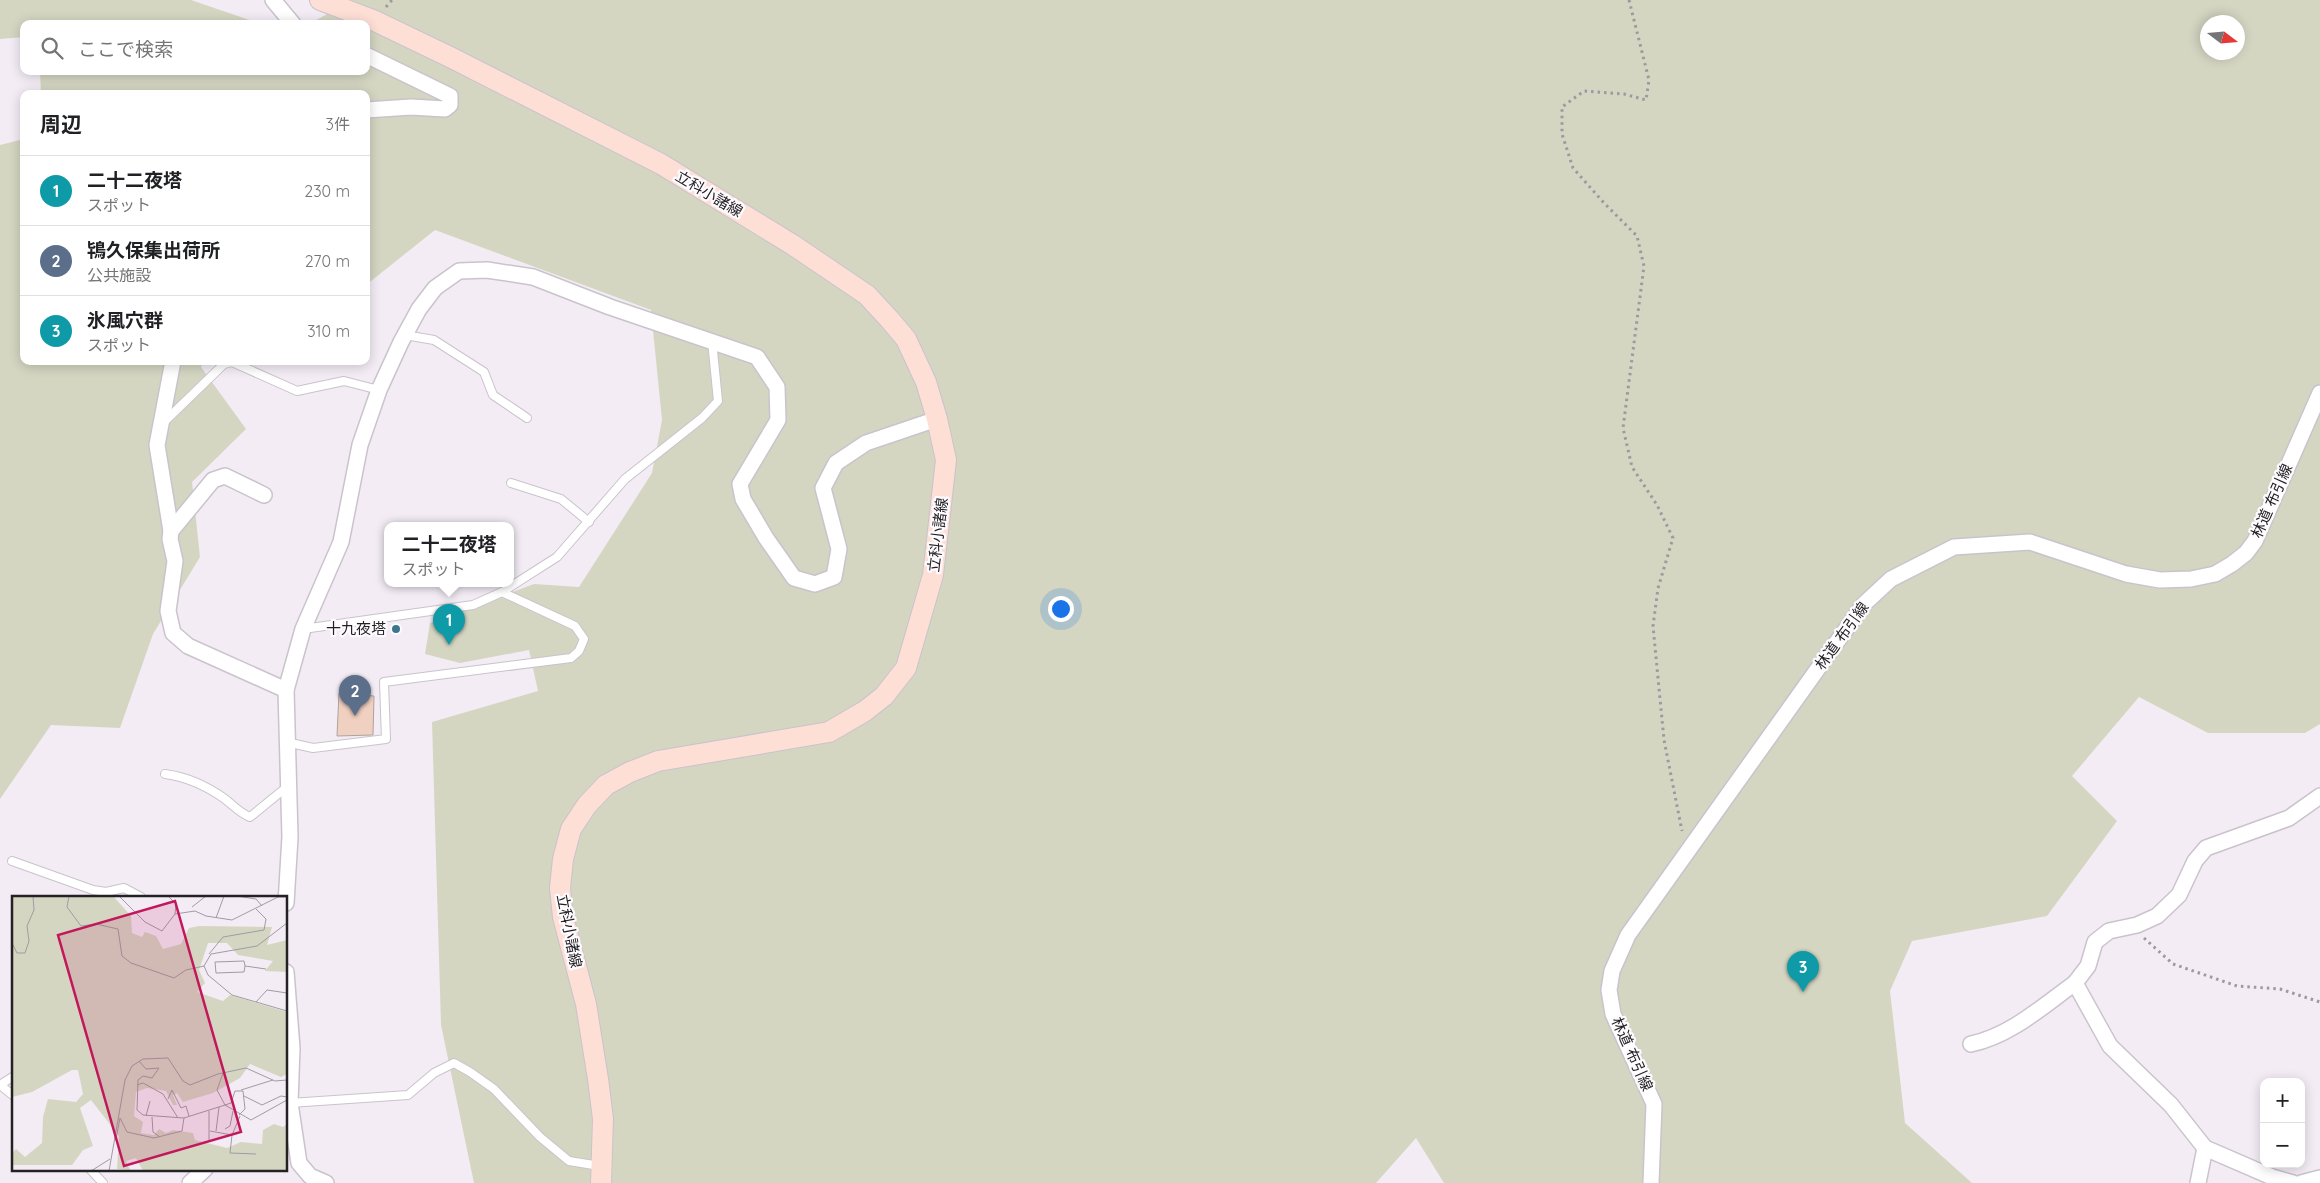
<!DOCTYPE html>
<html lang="ja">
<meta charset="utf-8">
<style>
body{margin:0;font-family:Quicksand,"Noto Sans JP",sans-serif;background:#f6f6f6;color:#202124}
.controls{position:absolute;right:15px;bottom:15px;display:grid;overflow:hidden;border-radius:10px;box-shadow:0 2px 12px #0003}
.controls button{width:45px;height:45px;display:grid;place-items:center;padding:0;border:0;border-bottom:1px solid #e0e0e0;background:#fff;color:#202124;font:25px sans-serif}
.compass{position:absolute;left:2200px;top:15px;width:45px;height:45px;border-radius:50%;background:#fff;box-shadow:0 2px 12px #0003;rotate:106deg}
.you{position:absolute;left:1060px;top:608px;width:18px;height:18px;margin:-12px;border:4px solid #fff;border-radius:50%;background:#1a73e8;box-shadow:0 0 0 8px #1a73e833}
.badge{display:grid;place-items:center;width:32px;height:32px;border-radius:50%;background:#3a778d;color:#fff;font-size:16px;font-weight:700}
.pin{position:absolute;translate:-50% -41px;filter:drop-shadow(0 1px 2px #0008)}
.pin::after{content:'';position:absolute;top:26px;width:18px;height:15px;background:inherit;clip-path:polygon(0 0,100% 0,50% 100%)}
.popup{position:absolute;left:384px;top:522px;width:130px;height:65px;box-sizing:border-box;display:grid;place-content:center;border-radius:10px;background:#fff;filter:drop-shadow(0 1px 4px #0005);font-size:16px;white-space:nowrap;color:#757577}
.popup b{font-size:19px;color:#202124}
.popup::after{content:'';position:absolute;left:50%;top:100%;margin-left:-10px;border:10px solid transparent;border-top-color:#fff}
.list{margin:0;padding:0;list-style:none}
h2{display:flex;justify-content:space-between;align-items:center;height:65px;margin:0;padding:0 20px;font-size:21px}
h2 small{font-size:16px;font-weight:400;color:#757577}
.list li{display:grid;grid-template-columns:32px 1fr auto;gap:15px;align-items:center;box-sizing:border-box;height:70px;padding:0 20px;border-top:1px solid #e0e0e0}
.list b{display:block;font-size:19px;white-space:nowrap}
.list p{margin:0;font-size:16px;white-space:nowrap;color:#757577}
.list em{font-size:16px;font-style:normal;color:#757577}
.icon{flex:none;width:28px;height:28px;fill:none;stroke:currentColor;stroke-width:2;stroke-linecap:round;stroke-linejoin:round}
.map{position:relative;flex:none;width:2320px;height:1183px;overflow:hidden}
.search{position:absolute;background:#fff;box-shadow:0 2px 12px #0003;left:20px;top:20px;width:350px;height:55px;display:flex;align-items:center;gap:12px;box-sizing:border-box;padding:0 18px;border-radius:10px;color:#757577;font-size:19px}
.panel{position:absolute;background:#fff;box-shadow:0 2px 12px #0003;left:20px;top:90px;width:350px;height:275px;border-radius:10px}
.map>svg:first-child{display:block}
</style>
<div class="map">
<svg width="2320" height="1183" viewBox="0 0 2320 1183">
<rect width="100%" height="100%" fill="#f3ecf5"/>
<!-- green -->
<g fill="#d4d6c2" fill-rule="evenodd">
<polygon points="0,0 191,0 261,24 24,24 24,37 0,39"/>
<path d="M353 0H2320V724L2305 733H2208L2139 697 2072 776 2117 821 2047 916 1912 941 1890 991 1905 1123 1972 1183H1444L1416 1138 1376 1183H474L441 1025 432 722 538 691 529 650 460 663 425 654 430 623 534 584 579 587 652 473 662 420 651 310 435 230 366 285V94H41L40 71H366V24H309ZM2208 22H2238V52H2208Z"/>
<polygon points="24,139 24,361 204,361 201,367 246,429 192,482 200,557 153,634 120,728 51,725 0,799 0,145"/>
</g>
<!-- building -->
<polygon fill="#f0d0c0" stroke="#aea39e" points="339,693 374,696 373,735 337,736"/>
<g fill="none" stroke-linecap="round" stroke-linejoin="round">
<defs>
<g id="service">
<polyline points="405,335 434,340 484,372 493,395 527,418"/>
<polyline points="164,422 224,364 232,362 297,391 344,381 379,390"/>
<polyline points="511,483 561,499 589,522"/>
<polyline points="303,629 473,605 502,592 557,557 625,479 702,418 718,401 712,341"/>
<polyline points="286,742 313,748 386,739 384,682 571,658 579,651 584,639 575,626 502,592"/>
<path d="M165 774C187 777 207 786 225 799 234 806 240 813 250 817L288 786"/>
<polyline points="12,861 93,890 106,892 124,888 141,897"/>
<polyline points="14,1076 0,1085 14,1096"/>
<polyline points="290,1103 408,1095 434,1073 454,1063 470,1072 494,1089 540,1137 569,1161 600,1166"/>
<polyline points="90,1169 103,1183"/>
</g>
<g id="minor">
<polyline points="273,0 293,24"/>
<polyline points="366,55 450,96 450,105 445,109 411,107 366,110"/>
<polyline points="173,361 157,445 171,531 170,539 175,561 168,611 173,633 188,646 286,690"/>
<polyline points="171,531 213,480 225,476 264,495"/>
<polyline points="286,903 290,837 286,690 303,629 341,542 360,445 379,390 401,342 419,309 435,288 459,271 487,270 533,277 610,307 757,357 777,387 778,420 740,484 743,499 766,538 794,578 815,584 834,577 839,549 823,488 836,463 866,443 937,419"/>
<polyline points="286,972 292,1048 290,1103 286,1104"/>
<path d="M1971 1044C2010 1036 2043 1006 2075 983"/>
<polyline points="290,1103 299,1163 310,1176 326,1183"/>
<polyline points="190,1183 205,1169"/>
<polyline points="1651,1183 1654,1104 1613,1014 1609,990 1612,971 1628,935 1864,604 1891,579 1954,547 2030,542 2126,574 2160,580 2191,579 2215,574 2232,564 2246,553 2255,541 2320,393"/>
<polyline points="2198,1183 2205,1148"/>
<polyline points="2293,1183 2272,1177 2205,1148 2171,1105 2110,1046 2075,983 2088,966 2095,942 2109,931 2137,925 2157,916 2179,895 2195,861 2206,848 2289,818 2320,796"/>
<polyline points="2301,1183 2320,1178"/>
</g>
<polyline id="secondary" points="320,0 373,20 452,58 661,164 793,245 867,295 890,320 906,339 926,382 937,419 946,460 933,575 906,668 884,696 865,711 829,732 658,761 630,772 606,785 587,805 571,829 563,859 560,888 563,917 586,1004 598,1079 603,1119 601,1183"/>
</defs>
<!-- service casing -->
<use href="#service" stroke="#cac3cc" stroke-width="10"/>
<!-- minor casing -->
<use href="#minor" stroke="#cac3cc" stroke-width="18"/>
<!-- secondary casing -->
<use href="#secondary" stroke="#cac3cc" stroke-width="22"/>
<!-- path -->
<g stroke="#9e989f" stroke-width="3" stroke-dasharray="2.5 4" stroke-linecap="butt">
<polyline points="1629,0 1649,80 1646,100 1624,94 1584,91 1562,107 1562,134 1573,168 1604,203 1637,236 1644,266 1623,428 1632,467 1657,505 1673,538 1658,588 1653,626 1664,740 1682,831"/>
<polyline points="386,7 392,0"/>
<polyline points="2144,938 2173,964 2237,986 2280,989 2320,1002"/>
</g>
<!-- service -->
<use href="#service" stroke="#fff" stroke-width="8"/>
<!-- minor -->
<use href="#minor" stroke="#fff" stroke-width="15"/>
<!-- secondary -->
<use href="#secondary" stroke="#fddfd6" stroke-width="20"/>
</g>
<!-- markers -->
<circle fill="#3a778d" stroke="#fefbff" stroke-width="2" cx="396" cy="629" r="5"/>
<g text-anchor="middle" stroke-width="4.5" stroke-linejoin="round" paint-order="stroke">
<!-- street labels -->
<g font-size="15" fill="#242125" stroke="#fefbff">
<text transform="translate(709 194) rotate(31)" y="5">立科小諸線</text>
<text transform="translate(2272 501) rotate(-66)" y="5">林道 布引線</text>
<text transform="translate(938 535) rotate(-83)" y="5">立科小諸線</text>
<text transform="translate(1842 636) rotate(-54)" y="5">林道 布引線</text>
<text transform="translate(569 931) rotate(79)" y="5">立科小諸線</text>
<text transform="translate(1632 1054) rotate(66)" y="5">林道 布引線</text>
</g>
<!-- poi labels -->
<g font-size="15" fill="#242125" stroke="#fefbff" text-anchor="end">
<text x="386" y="634">十九夜塔</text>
</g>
</g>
<!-- overview -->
<g transform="translate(12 896)">
<rect width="275" height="275" fill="#f3ecf5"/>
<path d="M0 0H101L119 20 120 37 130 41 133 36 144 40 151 53 169 48 177 32 187 30 260 31 255 49 275 44V76L253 75 261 65 226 59 215 47H196L187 74 193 87 185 96 211 105 218 99 275 116V178L269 181 238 168 228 182 201 197 171 206 165 197 161 199 165 209H161L154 195 135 192 124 196 122 220 131 226 129 237 142 239 147 233 154 237 161 234 181 237 183 244 215 252 229 246 250 248 251 234 262 228 271 231 275 228V275H131L124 262 114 265 118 274 105 273 107 240 79 204 68 212 81 250 71 254 60 269H0V257L4 253 13 261 30 247 31 221 36 203 64 206 71 198 66 174H60L20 196 0 201Z" fill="#d4d6c2"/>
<path fill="none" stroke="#a09ba2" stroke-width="1" d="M57 0 55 11 69 30 84 28 106 33 110 60 119 67 162 82 174 74 192 70M107 0 133 26 150 35 163 18 164 8 156 0M225 0 244 3 250 10M180 11 194 0M163 18 183 15 194 20 220 24 266 1H275M204 22 212 0M275 27 245 50 199 58 192 70 196 79 220 99 275 115M0 47 5 57H13L17 45 15 30 22 14 21 0M197 58 211 41 252 34 254 23 244 13M233 70 232 76 204 77 203 66 232 65 233 70 254 73M244 106 255 94 275 97M127 165 134 173 147 172 140 182 131 180 126 184 125 214 131 219 172 222 213 209 239 224 275 204M211 177 205 194 213 209 219 207 223 195H231L233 213 227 219M125 189 131 187 151 198 166 222M229 194 261 184M232 200 250 209 269 200 275 201M156 203 160 194 169 212 174 210 177 220M197 215V244M134 220 138 205M140 221 141 236 148 241M213 233 218 230 221 215M198 235 220 239 228 220M204 235 207 211M220 239 218 257 244 258M104 243 108 222 115 236 142 242 170 235 172 222M79 275 98 263M97 275 113 184 120 170 131 163 156 162 171 185 178 189 206 178 234 172 263 185 275 184"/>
<path fill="#c2185b" fill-opacity="0.15" stroke="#c2185b" stroke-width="2.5" d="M163 5 229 236 112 270 46 39Z"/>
<rect width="275" height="275" fill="none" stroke="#242125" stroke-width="2.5"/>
</g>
</svg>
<div class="controls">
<button>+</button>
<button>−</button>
</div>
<svg class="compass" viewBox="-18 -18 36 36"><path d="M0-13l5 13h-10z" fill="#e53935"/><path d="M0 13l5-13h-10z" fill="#757577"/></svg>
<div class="you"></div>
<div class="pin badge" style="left:449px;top:645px;background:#0f9aa8">1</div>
<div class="popup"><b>二十二夜塔</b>スポット</div>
<div class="pin badge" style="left:355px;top:716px;background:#5c6f8a">2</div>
<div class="pin badge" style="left:1803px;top:992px;background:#0f9aa8">3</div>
<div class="search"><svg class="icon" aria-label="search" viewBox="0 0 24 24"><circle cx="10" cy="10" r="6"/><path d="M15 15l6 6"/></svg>ここで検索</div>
<section class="panel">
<h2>周辺<small>3件</small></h2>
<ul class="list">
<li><span class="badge" style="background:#0f9aa8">1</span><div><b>二十二夜塔</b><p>スポット</p></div><em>230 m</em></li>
<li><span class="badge" style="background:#5c6f8a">2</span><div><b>鴇久保集出荷所</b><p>公共施設</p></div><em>270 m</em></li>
<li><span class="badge" style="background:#0f9aa8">3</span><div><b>氷風穴群</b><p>スポット</p></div><em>310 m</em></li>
</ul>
</section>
</div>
